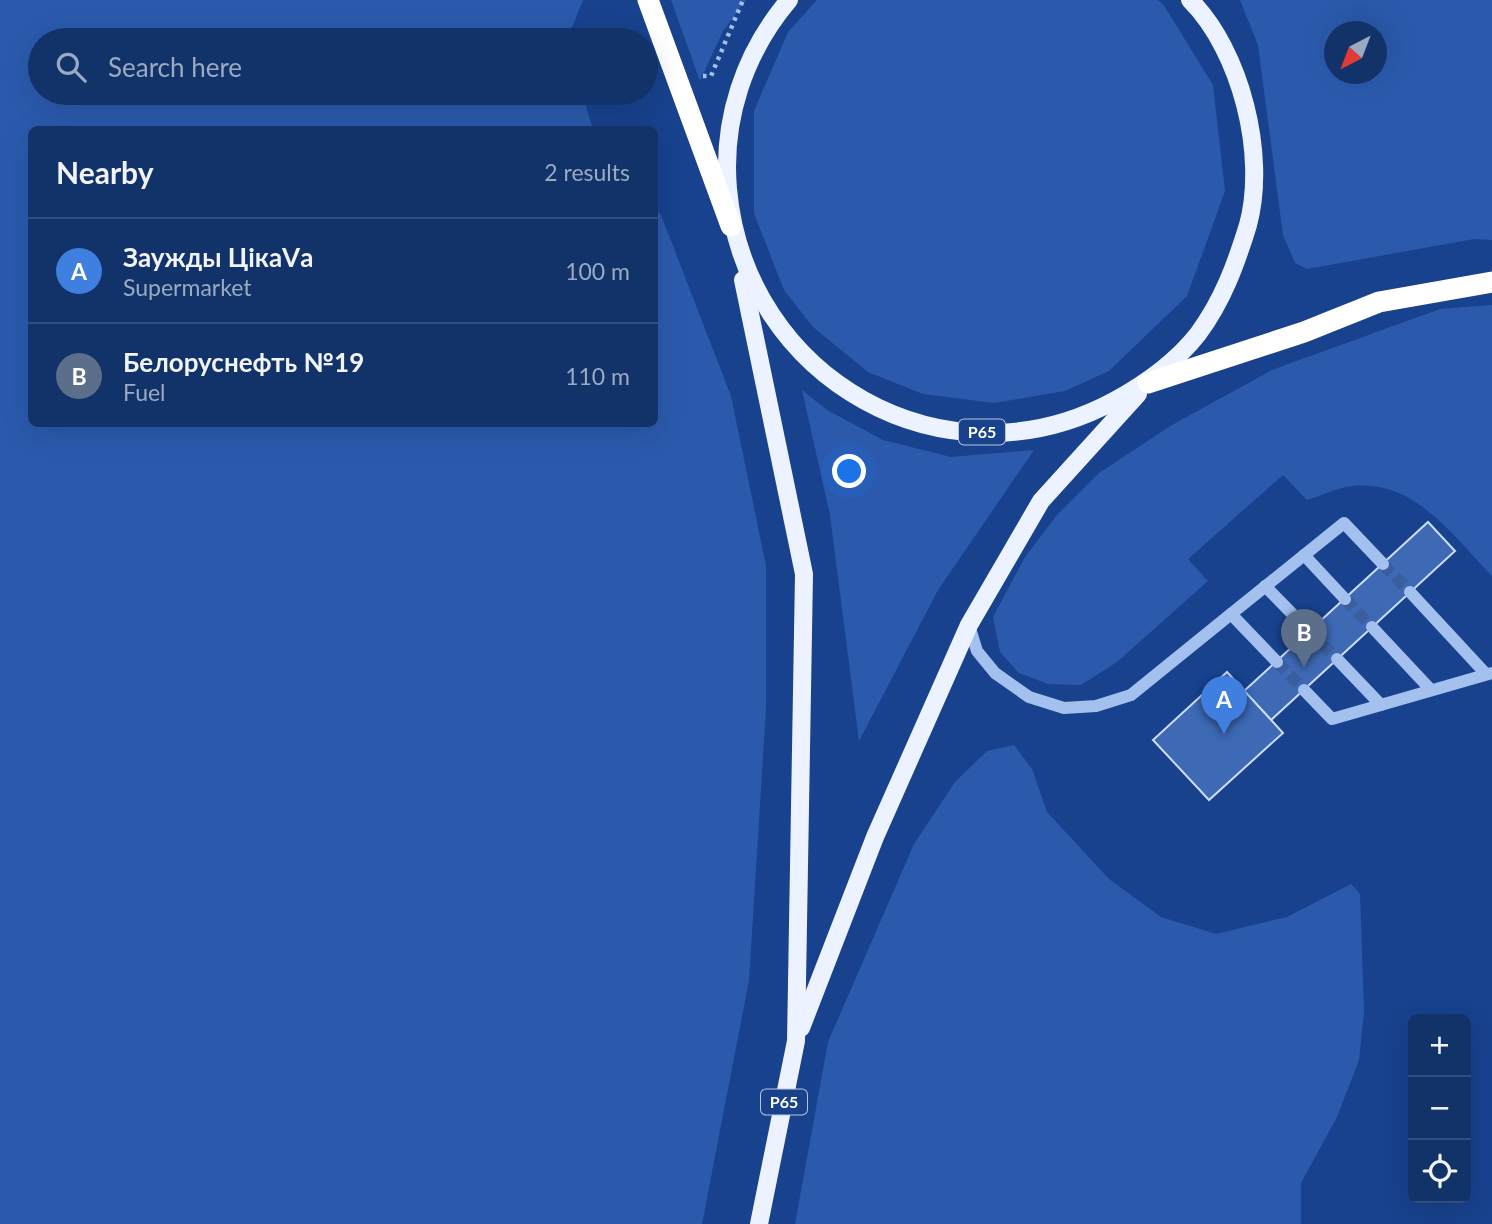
<!DOCTYPE html>
<meta charset="utf-8">
<style>
body{margin:0;font-family:Lato,sans-serif;background:#1f3e72;color:#f1f3f6}
.controls{position:absolute;right:21px;bottom:21px;display:grid;overflow:hidden;border-radius:10px;box-shadow:0 7px 28px #0002}
.controls button{width:63px;height:63px;display:grid;place-items:center;padding:0;border:0;border-bottom:2px solid #314d7e;background:#12326a;color:#f1f3f6;font:35px sans-serif}
.compass{position:absolute;left:1324px;top:21px;width:63px;height:63px;border-radius:50%;background:#12326a;box-shadow:0 7px 28px #0002;rotate:222deg}
.you{position:absolute;left:850px;top:472px;width:24px;height:24px;margin:-18px;border:5px solid #fff;border-radius:50%;background:#1a73e8;box-shadow:0 0 0 10px #1a73e833}
.badge{display:grid;place-items:center;width:46px;height:46px;border-radius:50%;background:#ea580c;color:#fff;font-size:23px;font-weight:700}
.pin{position:absolute;translate:-50% -58px;filter:drop-shadow(0 2px 4px #0008)}
.pin::after{content:'';position:absolute;top:37px;width:24px;height:21px;background:inherit;clip-path:polygon(0 0,100% 0,50% 100%)}
.list{margin:0;padding:0;list-style:none}
h2{display:flex;justify-content:space-between;align-items:center;height:91px;margin:0;padding:0 28px;font-size:30px}
h2 small{font-size:23px;font-weight:400;color:#9caac1}
.list li{display:grid;grid-template-columns:46px 1fr auto;gap:21px;align-items:center;box-sizing:border-box;height:105px;padding:0 28px;border-top:2px solid #314d7e}
.list b{display:block;font-size:26px;white-space:nowrap}
.list p{margin:0;font-size:23px;white-space:nowrap;color:#9caac1}
.list em{font-size:23px;font-style:normal;color:#9caac1}
.icon{flex:none;width:38px;height:38px;fill:none;stroke:currentColor;stroke-width:2;stroke-linecap:round;stroke-linejoin:round}
.map{position:relative;flex:none;width:1492px;height:1224px;overflow:hidden}
.search{position:absolute;background:#12326a;box-shadow:0 7px 28px #0002;left:28px;top:28px;width:630px;height:77px;display:flex;align-items:center;gap:18px;box-sizing:border-box;padding:0 24px;border-radius:38px;color:#9caac1;font-size:26px}
.panel{position:absolute;background:#12326a;box-shadow:0 7px 28px #0002;left:28px;top:126px;width:630px;height:301px;border-radius:10px}
.map>svg:first-child{display:block}
</style>
<div class="map">
<svg width="1492" height="1224" viewBox="0 0 1492 1224">
<rect width="100%" height="100%" fill="#18428e"/>
<!-- green -->
<g fill="#2b5aad" fill-rule="evenodd">
<polygon points="0,0 583,0 567,40 40,40 40,93 582,93 593,129 32,130 32,424 654,424 655,207 661,215 731,396 766,566 766,709 749,980 702,1224 0,1224"/>
<polygon points="671,0 746,0 723,31 700,81"/>
<polygon points="817,0 1158,0 1163,4 1213,85 1225,191 1187,296 1109,371 1065,391 994,403 923,394 868,372 813,327 784,290 754,213 754,111 788,32"/>
<path d="M1240 0H1492V240L1474 239 1307 269 1295 263 1283 235 1258 45ZM1334 32H1376V74H1334Z"/>
<path d="M1492 305V576C1453 536 1416 480 1353 486 1338 487 1321 496 1307 500L1283 475 1188 559 1208 581 1117 662 1081 685 1048 684 1019 673 1000 652 993 617 1025 557 1057 515 1099 473 1172 425 1272 370 1440 309Z"/>
<polygon points="802,390 827,410 883,440 951,457 1034,450 938,590 859,741 830,515"/>
<polygon points="1014,745 1032,769 1047,812 1109,879 1161,917 1216,934 1287,917 1351,884 1360,894 1364,1012 1359,1060 1337,1117 1301,1183 1301,1224 795,1224 828,1042 914,844 955,782 987,751"/>
</g>
<!-- building -->
<g fill="#3d69b5" stroke="#cbddfb" stroke-width="2">
<polygon points="1428,522 1455,551 1271,720 1244,691"/>
<polygon points="1227,672 1283,733 1209,800 1153,740"/>
</g>
<g fill="none" stroke-linecap="round" stroke-linejoin="round">
<!-- minor-tunnel -->
<g stroke="#3b5e9f" stroke-width="12" stroke-dasharray="12 6" stroke-linecap="butt">
<polyline points="1383,564 1410,592"/>
<polyline points="1345,599 1372,627"/>
<polyline points="1309,631 1337,659"/>
<polyline points="1277,662 1304,690"/>
</g>
<!-- path -->
<polyline stroke="#a4c0ef" stroke-width="4.5" stroke-dasharray="3.5 5" stroke-linecap="butt" points="703,76 711,76 743,0"/>
<!-- minor -->
<g stroke="#a4c0ef" stroke-width="12">
<polyline points="1304,555 1345,599"/>
<polyline points="1265,586 1309,631"/>
<polyline points="1410,592 1486,674"/>
<polyline points="1231,614 1344,523 1383,564"/>
<polyline points="969,625 977,651 995,673 1029,697 1064,708 1096,706 1131,695 1231,614 1277,662"/>
<polyline points="1372,627 1431,690"/>
<polyline points="1337,659 1381,705"/>
<polyline points="1304,690 1332,719 1492,673"/>
</g>
<!-- major -->
<g stroke="#ecf2ff" stroke-width="18">
<path d="M789 0C744 53 722 120 728 189 745 379 945 492 1114 401 1145 384 1176 362 1198 334 1223 300 1236 264 1248 225 1267 155 1241 51 1190 0"/>
<polyline points="743,280 804,574 796,1041 759,1224"/>
<polyline points="801,1028 875,837 969,625 1041,501 1138,394"/>
</g>
<!-- highway -->
<g stroke="#fff" stroke-width="21">
<polyline points="648,0 731,226"/>
<polyline points="1148,383 1304,332 1379,302 1492,282"/>
</g>
</g>
<g text-anchor="middle" stroke-width="5" stroke-linejoin="round" paint-order="stroke">
<!-- shield labels -->
<g fill="#18428e" stroke="#bac6dd" stroke-width="2">
<rect x="959" y="419.5" width="46" height="25" rx="5"/>
<rect x="761" y="1089.5" width="46" height="25" rx="5"/>
</g>
<g font-size="16" font-weight="bold" fill="#fff">
<text x="982" y="438">Р65</text>
<text x="784" y="1108">Р65</text>
</g>
</g>
</svg>
<div class="controls">
<button>+</button>
<button>−</button>
<button><svg class="icon" aria-label="locate" viewBox="0 0 24 24"><circle cx="12" cy="12" r="6"/><path d="M12 2v4M12 18v4M2 12h4M18 12h4"/></svg></button>
</div>
<svg class="compass" viewBox="-18 -18 36 36"><path d="M0-13l5 13h-10z" fill="#e53935"/><path d="M0 13l5-13h-10z" fill="#9caac1"/></svg>
<div class="you"></div>
<div class="pin badge" style="left:1224px;top:734px;background:#3f7fe0">A</div>
<div class="pin badge" style="left:1304px;top:667px;background:#5c6f8a">B</div>
<div class="search"><svg class="icon" aria-label="search" viewBox="0 0 24 24"><circle cx="10" cy="10" r="6"/><path d="M15 15l6 6"/></svg>Search here</div>
<section class="panel">
<h2>Nearby<small>2 results</small></h2>
<ul class="list">
<li><span class="badge" style="background:#3f7fe0">A</span><div><b>Заужды ЦікаVа</b><p>Supermarket</p></div><em>100 m</em></li>
<li><span class="badge" style="background:#5c6f8a">B</span><div><b>Белоруснефть №19</b><p>Fuel</p></div><em>110 m</em></li>
</ul>
</section>
</div>
